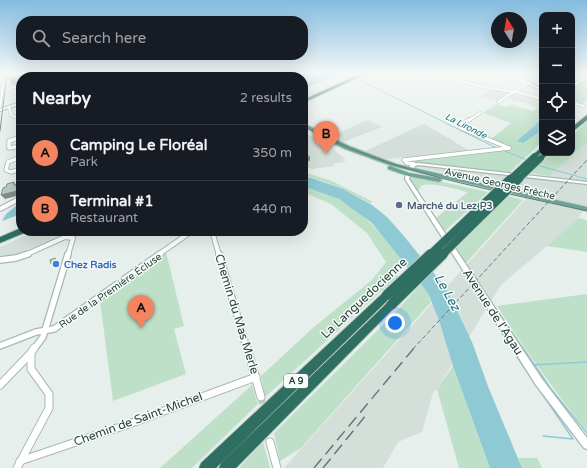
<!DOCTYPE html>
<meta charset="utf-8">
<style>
body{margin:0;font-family:"Varela Round",sans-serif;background:#242831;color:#f1f3f6}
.controls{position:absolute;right:12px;top:12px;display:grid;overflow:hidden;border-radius:8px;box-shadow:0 4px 16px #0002}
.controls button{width:36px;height:36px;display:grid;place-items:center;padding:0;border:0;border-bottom:1px solid #363941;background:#171b24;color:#f1f3f6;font:20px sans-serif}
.compass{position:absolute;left:491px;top:12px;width:36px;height:36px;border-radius:50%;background:#171b24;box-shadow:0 4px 16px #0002;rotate:349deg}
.you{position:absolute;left:395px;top:323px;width:14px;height:14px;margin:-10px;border:3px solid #fff;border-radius:50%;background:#1a73e8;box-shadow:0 0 0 6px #1a73e833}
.badge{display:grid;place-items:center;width:26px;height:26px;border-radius:50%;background:#f4845f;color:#111;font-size:13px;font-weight:700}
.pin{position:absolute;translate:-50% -33px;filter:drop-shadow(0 1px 2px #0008)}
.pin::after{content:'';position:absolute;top:21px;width:14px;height:12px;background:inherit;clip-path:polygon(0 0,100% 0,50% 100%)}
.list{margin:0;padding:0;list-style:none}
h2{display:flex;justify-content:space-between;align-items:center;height:52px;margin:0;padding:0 16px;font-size:17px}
h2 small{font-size:13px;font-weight:400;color:#9ea1a6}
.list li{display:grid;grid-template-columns:26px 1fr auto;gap:12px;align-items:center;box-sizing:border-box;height:56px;padding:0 16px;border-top:1px solid #363941}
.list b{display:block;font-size:15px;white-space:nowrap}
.list p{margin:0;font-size:13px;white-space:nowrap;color:#9ea1a6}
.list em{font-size:13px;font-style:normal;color:#9ea1a6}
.icon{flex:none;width:22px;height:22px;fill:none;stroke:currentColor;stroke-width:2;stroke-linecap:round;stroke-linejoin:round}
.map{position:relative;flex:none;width:587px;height:468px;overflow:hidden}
.search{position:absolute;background:#171b24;box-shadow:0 4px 16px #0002;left:16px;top:16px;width:292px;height:44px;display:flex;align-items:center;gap:10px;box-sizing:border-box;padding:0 14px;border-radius:16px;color:#9ea1a6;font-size:15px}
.panel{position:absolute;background:#171b24;box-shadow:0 4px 16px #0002;left:16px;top:72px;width:292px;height:164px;border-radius:16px}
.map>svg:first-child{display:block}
</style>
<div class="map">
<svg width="587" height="468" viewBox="0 0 587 468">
<rect width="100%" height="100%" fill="#e6efeb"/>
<!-- built -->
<g fill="#d4dfda">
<polygon points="492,89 509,91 511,92 498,102 479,97"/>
<polygon points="515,92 542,100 542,108 507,98"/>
<polygon points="368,120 382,127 343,142 331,136"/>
<polygon points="424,124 470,151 387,159 365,151"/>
<polygon points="303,132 331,147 345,159 341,160 347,162 334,163 334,166 312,169 303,166 305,163 303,162"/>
<polygon points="587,142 587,206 578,218 547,246 501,285 437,389 433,393 422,432 398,442 383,468 284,468 531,193 414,166 546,178"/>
<polygon points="36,231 76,231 12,256 4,257 0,255 0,247"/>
</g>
<!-- green -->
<g fill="#bfe0c8">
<polygon points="23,73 85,73 91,77 28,77"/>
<polygon points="587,78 587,100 581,105 572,102 572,90"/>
<polygon points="497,104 507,107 512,105 533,111 539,107 542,108 542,119 517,141 538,133 542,130 542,142 510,172 414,163 408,161 510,149 491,139 511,123 483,113"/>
<polygon points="587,121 587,142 549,176 530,173 552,153 572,153 572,135"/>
<polygon points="303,172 332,181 373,202 370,203 343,189 303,174"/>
<path d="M411 175 488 192 444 232 436 218 468 192C459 190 430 181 421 186 420 188 419 190 417 192L410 179Z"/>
<path d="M303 186C315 190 329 193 340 200 367 215 385 238 403 262L394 270 398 276 265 397 261 376 315 326 372 280 386 262 367 233 331 204 303 192Z"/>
<polygon points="508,196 523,200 465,264 455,250"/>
<polygon points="578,218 587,220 587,252 547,246"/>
<polygon points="166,252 184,326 174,329 186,374 113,401 100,301"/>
<polygon points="421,284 428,293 431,302 301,448 280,461 274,433 391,317"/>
<path d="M587 294V431C554 391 525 349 497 306Z"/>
<polygon points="453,366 490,468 459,468 437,389"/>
<polygon points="252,385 258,404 192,468 160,468"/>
<polygon points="263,442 270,468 239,468"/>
<polygon points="518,458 537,458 542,468 522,468"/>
</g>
<!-- water -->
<g fill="#8ec9d4">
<polygon points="289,73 348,73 336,76 303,89 303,77 291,77"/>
<polygon points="542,119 542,130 523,143 517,141"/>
<polygon points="303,175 343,189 372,205 387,217 403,235 446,288 472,342 489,389 522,468 490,468 453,366 439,320 428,293 372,223 339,199 303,186"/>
<polygon points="21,202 21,214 2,221 6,214"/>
</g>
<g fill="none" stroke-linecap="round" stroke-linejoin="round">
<!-- stream-far1 -->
<g stroke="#8ec9d4" stroke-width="1">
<path d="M343 73C395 96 445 124 497 148"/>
<polyline points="502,150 527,160"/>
<polyline points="537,165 587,179"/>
<polyline points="498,311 524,349"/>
<polyline points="491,316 512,349"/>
</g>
<!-- stream -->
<g stroke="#8ec9d4" stroke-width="1.5">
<polyline points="511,348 573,439 543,436"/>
<polyline points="523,348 551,389 587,433"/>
<polyline points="533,365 587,362"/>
</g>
<!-- minor-tunnel -->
<polyline stroke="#bfccc8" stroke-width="7" stroke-dasharray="7 3.5" stroke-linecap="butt" points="261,397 264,411"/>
<defs>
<g id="pedestrian">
<polyline points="43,73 46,77"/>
<polyline points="188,75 193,73"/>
</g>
<g id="minor-far4">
<polyline points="187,73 192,77"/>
<polyline points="427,73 488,88 518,92 542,99"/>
<polyline points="495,73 526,83"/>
<polyline points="240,77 253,73"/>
<polyline points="8,89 21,85"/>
<polyline points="498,102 529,82"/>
<polyline points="572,103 584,106"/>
<polyline points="0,107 4,80 2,73"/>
<polyline points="9,107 11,115 21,120"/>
<polyline points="468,121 480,113"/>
</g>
<g id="minor-far3">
<polyline points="469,120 460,126 461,128 509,148"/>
<polyline points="21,137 9,141 9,148 21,146"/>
<polyline points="21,157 8,162 6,170 11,172 21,169"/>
<polyline points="414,164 407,163 404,160 509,148"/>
</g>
<g id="minor-far2">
<polyline points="0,209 21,198"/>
<polyline points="212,231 219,255"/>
<polyline points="25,255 65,237 73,238 68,255"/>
<polyline points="158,255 192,231"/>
</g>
<g id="minor-far1">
<polyline points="219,254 247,349"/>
<polyline points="0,260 16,258 28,254"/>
<polyline points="0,346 36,332 54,329 160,254"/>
<polyline points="34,349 43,337 68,254"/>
</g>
<g id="minor">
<polyline points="247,348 261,397"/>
<polyline points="0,385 31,353"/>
<polyline points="270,442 277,468"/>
<polyline points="20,461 126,425 256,377"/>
<polyline points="17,468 49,408 49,394 31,369 31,353 34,348"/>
</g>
<g id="tertiary">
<polygon points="128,73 134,73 121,77 116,77"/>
<path d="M500 73C515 73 529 82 542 89V91L520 80Z"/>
<polygon points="586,75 587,75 587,77 572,89 572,86"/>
<polygon points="21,102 21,104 0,111 0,109"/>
<polygon points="418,163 587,182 587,184 418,165 415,166 413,169 409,169 409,168 411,164"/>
<polygon points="406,173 408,173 410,174 409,179 542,379 587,438 587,449 584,448 536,385 405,179"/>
</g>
<g id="primary">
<polygon points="223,73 228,77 223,77 218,73"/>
<polygon points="234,73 239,77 234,77 229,73"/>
<polygon points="303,123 349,146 396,164 587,207 587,211 392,166 345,149 323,138 303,126"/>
<polygon points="390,166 409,173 439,178 442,180 439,182 408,176 388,169 388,167"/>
</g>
<g id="motorway">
<polygon points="362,73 368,73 303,103 303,100"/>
<polygon points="587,115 587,120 572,132 572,127"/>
<polygon points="542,147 542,152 537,157 533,157 533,155"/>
<polygon points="543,153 549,153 543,159 539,159 538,158"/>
<polygon points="21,228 21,231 25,231 24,233 0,243 0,237"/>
<polygon points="387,291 390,292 392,295 390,298 216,468 199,468 201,463 384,292"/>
<polygon points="391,301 394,302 396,305 394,308 236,468 219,468 221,463 388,302"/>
</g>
</defs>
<!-- pedestrian casing -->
<use href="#pedestrian" stroke="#a8b8b2" stroke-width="3"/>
<!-- minor-far4 casing -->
<use href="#minor-far4" stroke="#a8b8b2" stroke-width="3.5"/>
<!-- minor-far3 casing -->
<use href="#minor-far3" stroke="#a8b8b2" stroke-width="5"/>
<!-- minor-far2 casing -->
<use href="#minor-far2" stroke="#a8b8b2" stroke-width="6"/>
<!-- minor-far1 casing -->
<use href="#minor-far1" stroke="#a8b8b2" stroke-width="8"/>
<!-- minor casing -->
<use href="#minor" stroke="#a8b8b2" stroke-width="9"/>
<!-- tertiary casing -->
<use href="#tertiary" stroke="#a8b8b2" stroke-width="2.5"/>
<!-- primary casing -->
<use href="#primary" stroke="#c2cac8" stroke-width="2"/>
<!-- motorway casing -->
<use href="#motorway" stroke="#c2cac8" stroke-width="2"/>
<!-- pedestrian -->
<use href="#pedestrian" stroke="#fff" stroke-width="2"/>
<!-- minor-far4 -->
<use href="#minor-far4" stroke="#fff" stroke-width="2.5"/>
<!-- minor-far3 -->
<use href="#minor-far3" stroke="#fff" stroke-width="3.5"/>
<!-- minor-far2 -->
<use href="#minor-far2" stroke="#fff" stroke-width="4"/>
<!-- minor-far1 -->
<use href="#minor-far1" stroke="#fff" stroke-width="5.5"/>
<!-- minor -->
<use href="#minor" stroke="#fff" stroke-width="7"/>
<!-- tertiary -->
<use href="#tertiary" fill="#fff" fill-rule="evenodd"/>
<!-- primary -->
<use href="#primary" fill="#6aa596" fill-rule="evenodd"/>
<!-- motorway -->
<use href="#motorway" fill="#2f6f62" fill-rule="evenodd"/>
<!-- tram -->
<g stroke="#5f7d75" stroke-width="1">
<polyline points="223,73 228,77"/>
<path d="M303 126C391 174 491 189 587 211"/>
<polyline points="0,131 7,73"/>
</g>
<!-- rail-far1 -->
<polyline stroke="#5f7d75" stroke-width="1" stroke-dasharray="4.5 2.5" stroke-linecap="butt" points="413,349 587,160"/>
<!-- rail -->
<g stroke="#5f7d75" stroke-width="1.5" stroke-dasharray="12 6" stroke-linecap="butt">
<polyline points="314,468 414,348"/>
<polyline points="323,468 367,414"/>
</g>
<defs>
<g id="motorway-bridge-far2">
<polyline points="509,180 535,156"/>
<polyline points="518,180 541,158"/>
</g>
<g id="motorway-bridge-far1">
<polyline points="430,255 510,179"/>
<polyline points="442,255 519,179"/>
</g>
<g id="motorway-bridge">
<polyline points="387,295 431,254"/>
<polyline points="391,305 443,254"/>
</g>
</defs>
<!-- motorway-bridge-far2 casing -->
<use href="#motorway-bridge-far2" stroke="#c2cac8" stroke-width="8" stroke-linecap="butt"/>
<!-- motorway-bridge-far1 casing -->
<use href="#motorway-bridge-far1" stroke="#c2cac8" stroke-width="10" stroke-linecap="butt"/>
<!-- motorway-bridge casing -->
<use href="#motorway-bridge" stroke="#c2cac8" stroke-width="12" stroke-linecap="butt"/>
<!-- motorway-bridge-far2 -->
<use href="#motorway-bridge-far2" stroke="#2f6f62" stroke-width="6"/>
<!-- motorway-bridge-far1 -->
<use href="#motorway-bridge-far1" stroke="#2f6f62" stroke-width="8"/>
<!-- motorway-bridge -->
<use href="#motorway-bridge" stroke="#2f6f62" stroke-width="10"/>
</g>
<!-- wall -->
<g fill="#a1aea9">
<polygon points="130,73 190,73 190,77 142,77 131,76"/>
<polygon points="212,73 223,73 223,77 214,77 213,76"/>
<polygon points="303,156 310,160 306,163 303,162"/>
</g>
<!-- shaded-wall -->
<g fill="#838d89">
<polygon points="188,73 190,73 190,77 185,77"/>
<polygon points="220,73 223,73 223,77 219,77 218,74"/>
<polygon points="22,75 22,77 21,77 21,82 12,85 9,79"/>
<polygon points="310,157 310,160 306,163 306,160"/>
<polygon points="14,182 19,189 20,195 5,199 1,195 14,185"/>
<polygon points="55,258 57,261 59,265 54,267 51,264"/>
</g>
<!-- building -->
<g fill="#bbcac4" stroke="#838d89">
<polygon points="8,73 19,73 22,75 9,79"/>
<polygon points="146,73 188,73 185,77 149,77 143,75"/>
<polygon points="306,155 310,157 306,160 303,159 303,156 304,156"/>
<polygon points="14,182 14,185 16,185 17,191 1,195 3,188 6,187 7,184"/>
<polygon points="55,258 57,262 51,264 50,260"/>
</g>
<!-- sky -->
<linearGradient id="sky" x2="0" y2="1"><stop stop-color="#84bce0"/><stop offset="0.53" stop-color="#f4f8f6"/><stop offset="1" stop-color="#f4f8f6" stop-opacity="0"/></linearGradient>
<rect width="587" height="139" fill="url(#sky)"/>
<!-- markers -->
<circle fill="#5c6f8a" stroke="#f7fbf9" stroke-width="1.5" cx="399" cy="205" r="4"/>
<circle fill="#3f7fe0" stroke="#f7fbf9" stroke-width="1.5" cx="56" cy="264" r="4"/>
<g text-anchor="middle" stroke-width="3" stroke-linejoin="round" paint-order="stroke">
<!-- far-water labels -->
<g font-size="9" font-style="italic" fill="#1c6f80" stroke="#f7fbf9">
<text transform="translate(466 126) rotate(27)" y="3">La Lironde</text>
</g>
<!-- shield labels -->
<rect fill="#f7fbf9" stroke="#637a73" stroke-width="1" x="284" y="374" width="24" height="14" rx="3"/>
<g font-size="9" font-weight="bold" fill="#24423a">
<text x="296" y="384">A 9</text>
</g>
<!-- street labels -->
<g font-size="10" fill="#24423a" stroke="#f7fbf9">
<text transform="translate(500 183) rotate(13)" y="4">Avenue Georges Frêche</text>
<text transform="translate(110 290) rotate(-35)" y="4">Rue de la Première Écluse</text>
</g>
<!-- service labels -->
<g font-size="10" font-weight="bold" fill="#4e5e75" stroke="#f7fbf9" text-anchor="start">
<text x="407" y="209">Marché du Lez P3</text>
</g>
<!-- shop labels -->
<g font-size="10" font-weight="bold" fill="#366cbe" stroke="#f7fbf9" text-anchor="start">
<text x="64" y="268">Chez Radis</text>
</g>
<!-- near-street labels -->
<g font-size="12" fill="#24423a" stroke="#f7fbf9">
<text transform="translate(364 298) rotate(-43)" y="4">La Languedocienne</text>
<text transform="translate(493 312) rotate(57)" y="4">Avenue de l'Agau</text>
<text transform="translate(237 314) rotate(73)" y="4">Chemin du Mas Merle</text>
<text transform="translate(138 419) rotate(-20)" y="4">Chemin de Saint-Michel</text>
</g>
<!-- near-water labels -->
<g font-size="13" font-style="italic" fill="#1c6f80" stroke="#f7fbf9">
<text transform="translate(448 292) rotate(61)" y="5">Le Lez</text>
</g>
</g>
</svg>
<div class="controls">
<button>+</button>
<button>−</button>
<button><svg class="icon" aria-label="locate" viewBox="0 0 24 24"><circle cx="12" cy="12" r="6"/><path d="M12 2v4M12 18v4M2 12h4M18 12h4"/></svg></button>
<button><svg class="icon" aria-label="layers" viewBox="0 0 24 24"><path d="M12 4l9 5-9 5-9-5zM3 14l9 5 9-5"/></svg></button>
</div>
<svg class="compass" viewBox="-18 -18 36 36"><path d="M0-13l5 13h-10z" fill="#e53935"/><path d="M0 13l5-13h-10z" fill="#9ea1a6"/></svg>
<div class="you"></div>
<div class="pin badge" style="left:141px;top:328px">A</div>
<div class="pin badge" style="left:326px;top:154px">B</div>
<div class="search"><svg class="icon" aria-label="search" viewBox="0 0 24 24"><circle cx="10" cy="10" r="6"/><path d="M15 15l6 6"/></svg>Search here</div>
<section class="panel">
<h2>Nearby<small>2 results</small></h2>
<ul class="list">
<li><span class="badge">A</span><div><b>Camping Le Floréal</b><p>Park</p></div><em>350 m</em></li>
<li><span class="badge">B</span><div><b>Terminal #1</b><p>Restaurant</p></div><em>440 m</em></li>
</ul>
</section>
</div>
